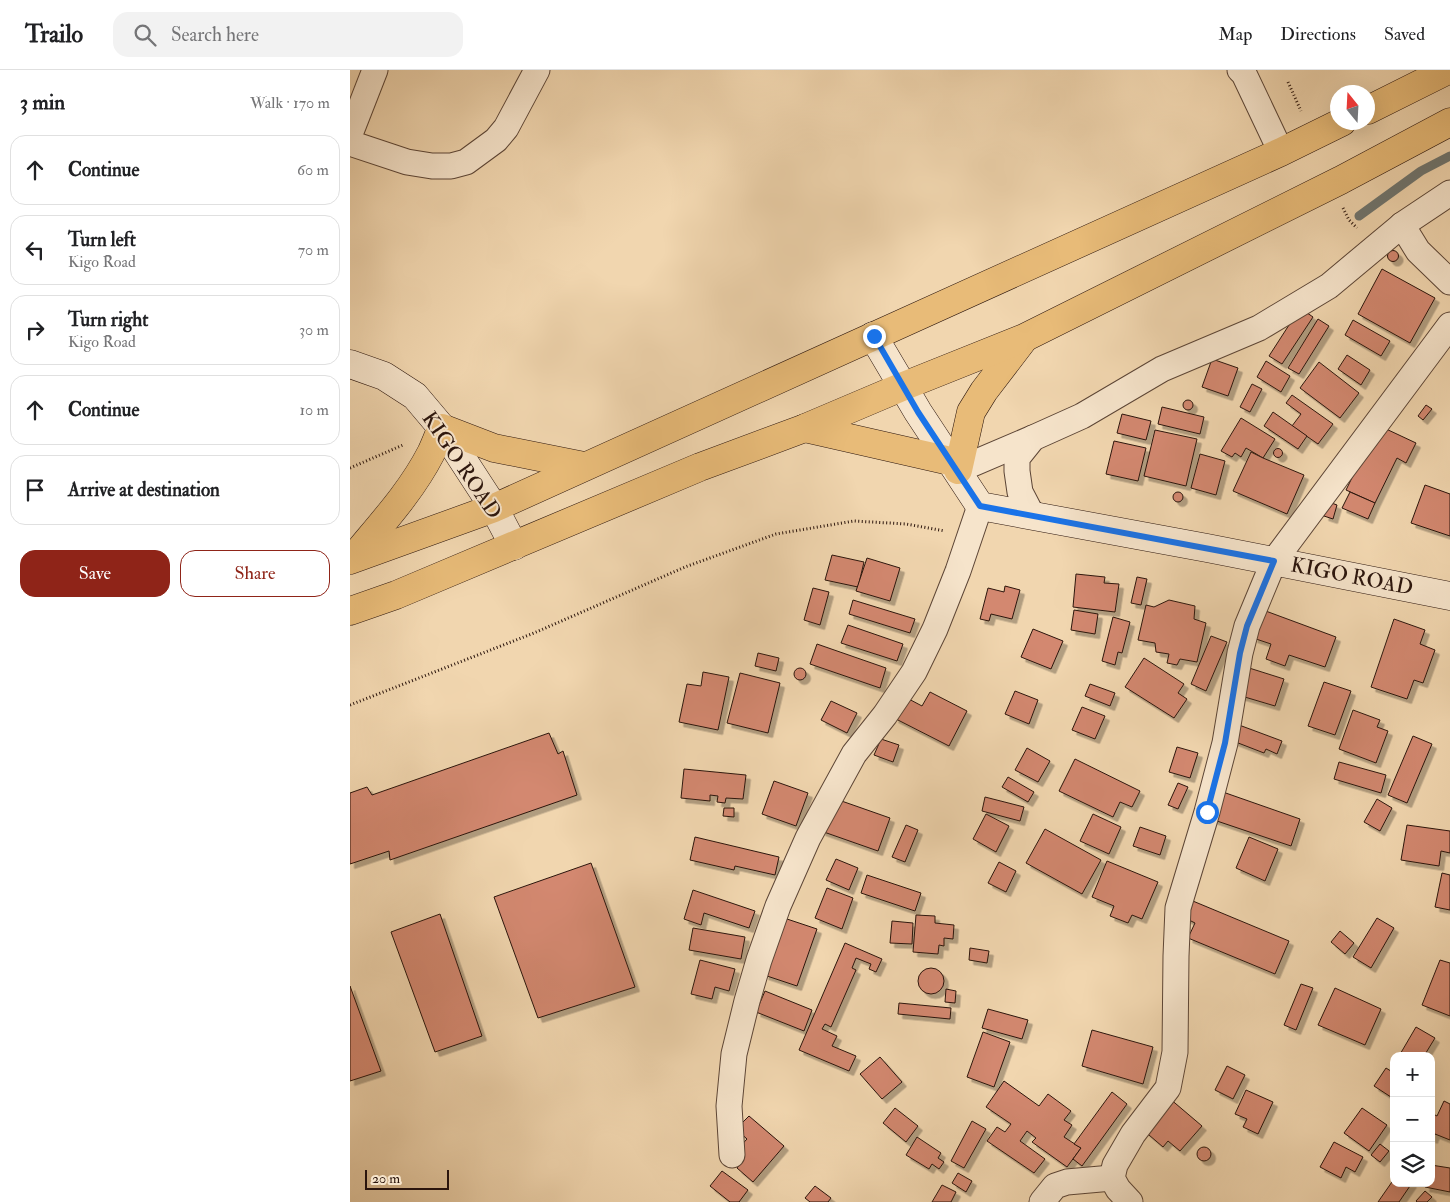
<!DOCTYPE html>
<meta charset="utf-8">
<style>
body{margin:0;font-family:"IM FELL Double Pica",serif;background:#f2f2f2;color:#202124}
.controls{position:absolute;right:15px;bottom:15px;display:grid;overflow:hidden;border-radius:10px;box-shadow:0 5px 20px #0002}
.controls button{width:45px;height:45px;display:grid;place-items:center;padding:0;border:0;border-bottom:1px solid #e0e0e0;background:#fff;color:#202124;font:25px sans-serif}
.compass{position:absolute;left:980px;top:15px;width:45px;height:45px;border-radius:50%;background:#fff;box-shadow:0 5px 20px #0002;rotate:342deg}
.scale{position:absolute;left:15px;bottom:12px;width:84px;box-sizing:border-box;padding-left:5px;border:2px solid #2b150d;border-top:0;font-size:14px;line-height:18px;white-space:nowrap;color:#2b150d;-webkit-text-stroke:4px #f6e4cb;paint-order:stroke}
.stop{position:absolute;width:15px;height:15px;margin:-11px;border:4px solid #1a73e8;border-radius:50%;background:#fff}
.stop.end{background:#1a73e8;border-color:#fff;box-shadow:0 1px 5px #0008}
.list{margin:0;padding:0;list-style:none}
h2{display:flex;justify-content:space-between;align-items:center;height:65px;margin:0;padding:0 20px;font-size:21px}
h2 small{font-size:16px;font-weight:400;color:#757577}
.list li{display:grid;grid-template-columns:32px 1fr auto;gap:15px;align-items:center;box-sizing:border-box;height:70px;margin:0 10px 10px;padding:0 10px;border:1px solid #e0e0e0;border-radius:15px}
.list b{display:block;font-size:19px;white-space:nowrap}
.list p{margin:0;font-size:16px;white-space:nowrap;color:#757577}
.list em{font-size:16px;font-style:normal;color:#757577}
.actions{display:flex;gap:10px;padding:15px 20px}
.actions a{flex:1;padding:11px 0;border:1px solid #8f2418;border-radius:15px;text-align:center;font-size:18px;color:#8f2418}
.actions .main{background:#8f2418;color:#fff}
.icon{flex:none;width:28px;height:28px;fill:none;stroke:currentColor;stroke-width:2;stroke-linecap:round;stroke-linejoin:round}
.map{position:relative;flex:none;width:1100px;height:1132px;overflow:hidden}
header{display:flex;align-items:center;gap:30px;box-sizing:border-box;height:70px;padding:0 25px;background:#fff;border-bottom:1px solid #e0e0e0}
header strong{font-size:24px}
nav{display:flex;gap:28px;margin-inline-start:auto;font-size:18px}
.search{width:350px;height:45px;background:#f2f2f2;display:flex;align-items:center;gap:12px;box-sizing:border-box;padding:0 18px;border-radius:15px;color:#757577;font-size:19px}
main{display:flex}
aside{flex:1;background:#fff}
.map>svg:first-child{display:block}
</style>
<header>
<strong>Trailo</strong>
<div class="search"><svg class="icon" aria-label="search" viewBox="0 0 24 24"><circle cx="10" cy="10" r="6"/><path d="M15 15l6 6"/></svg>Search here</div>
<nav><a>Map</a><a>Directions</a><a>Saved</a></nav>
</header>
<main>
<aside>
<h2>3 min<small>Walk · 170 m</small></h2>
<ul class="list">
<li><svg class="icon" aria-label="ahead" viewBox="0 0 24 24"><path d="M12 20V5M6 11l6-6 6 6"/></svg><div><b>Continue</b></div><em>60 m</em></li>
<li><svg class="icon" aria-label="left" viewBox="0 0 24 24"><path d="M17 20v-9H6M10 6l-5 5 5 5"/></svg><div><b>Turn left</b><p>Kigo Road</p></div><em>70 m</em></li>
<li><svg class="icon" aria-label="right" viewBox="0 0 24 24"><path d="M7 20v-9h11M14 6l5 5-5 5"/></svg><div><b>Turn right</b><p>Kigo Road</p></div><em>30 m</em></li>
<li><svg class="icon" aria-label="ahead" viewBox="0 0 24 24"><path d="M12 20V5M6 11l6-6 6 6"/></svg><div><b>Continue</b></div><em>10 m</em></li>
<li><svg class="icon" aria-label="arrive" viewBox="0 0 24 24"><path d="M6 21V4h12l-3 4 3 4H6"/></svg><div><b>Arrive at destination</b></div></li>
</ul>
<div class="actions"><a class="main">Save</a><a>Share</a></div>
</aside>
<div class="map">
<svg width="1100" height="1132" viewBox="0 0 1100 1132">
<defs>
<filter id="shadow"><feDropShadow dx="4.5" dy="4.5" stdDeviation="0" flood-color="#0004"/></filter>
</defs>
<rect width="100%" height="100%" fill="#f1d6af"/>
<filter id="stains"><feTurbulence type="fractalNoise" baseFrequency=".004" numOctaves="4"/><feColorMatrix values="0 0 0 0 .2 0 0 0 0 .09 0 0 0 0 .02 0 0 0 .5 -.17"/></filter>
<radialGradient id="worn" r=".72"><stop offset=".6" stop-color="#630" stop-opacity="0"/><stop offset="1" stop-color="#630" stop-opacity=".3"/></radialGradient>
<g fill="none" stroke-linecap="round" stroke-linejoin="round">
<!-- stream -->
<polyline stroke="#6f7671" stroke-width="9" points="1009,146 1071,101 1100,86"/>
</g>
<!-- building -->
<g fill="#d38870" stroke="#2b150d" filter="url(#shadow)">
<circle cx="1043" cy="186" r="5.5"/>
<polygon points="1032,199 1085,228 1060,273 1008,244"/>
<polygon points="950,238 963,247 932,294 919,286"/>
<polygon points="968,249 979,256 949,304 938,298"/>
<polygon points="1003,250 1040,271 1031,286 995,265"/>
<polygon points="997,285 1020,300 1011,315 988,299"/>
<polygon points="862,289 888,298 878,326 852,317"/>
<polygon points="916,291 940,306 931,322 907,307"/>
<polygon points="969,292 1009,323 990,348 950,318"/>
<polygon points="902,314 912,319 900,342 890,337"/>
<polygon points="942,325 983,354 968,374 942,356 951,344 936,333"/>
<circle cx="838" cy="335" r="5"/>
<polygon points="1076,335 1082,339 1073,350 1068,346"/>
<polygon points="812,337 854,347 850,364 808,354"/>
<polygon points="923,342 957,366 948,379 914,356"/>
<polygon points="772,344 801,351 796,370 767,363"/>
<polygon points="891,348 925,369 913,388 896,378 891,387 885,383 882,387 871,381"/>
<polygon points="1034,358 1066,373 1056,393 1047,388 1025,433 996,420 1019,373 1025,377"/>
<polygon points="805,360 847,369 836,416 794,406"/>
<polygon points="764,371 796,378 788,411 756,404"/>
<circle cx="928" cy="383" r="4.5"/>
<polygon points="901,382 913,388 954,405 937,444 883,421"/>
<polygon points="850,384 875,391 866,425 841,418"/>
<polygon points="1075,415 1100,424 1100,466 1061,453"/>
<polygon points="1000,422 1025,433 1018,449 992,438"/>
<circle cx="828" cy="427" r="5"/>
<polygon points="979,432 987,435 983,449 974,446"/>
<polygon points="482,485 514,492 508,517 475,510"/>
<polygon points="517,488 550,498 540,531 506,521"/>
<polygon points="726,504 755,507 754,513 769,514 765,542 723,537"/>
<polygon points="787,507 797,509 791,535 781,533"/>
<polygon points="655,516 670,520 662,549 641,544 639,551 630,549 638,518 654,522"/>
<polygon points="463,518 479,522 470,555 454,550"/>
<polygon points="503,530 565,549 560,563 499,544"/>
<polygon points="819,530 845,536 844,549 856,553 847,592 830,589 827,595 817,593 819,584 806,582 805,573 788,570 796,535 804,537"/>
<polygon points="724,540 748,544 745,564 721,560"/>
<polygon points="913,540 986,567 975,597 939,585 935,596 916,589 921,574 903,568"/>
<polygon points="763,547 780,552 772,583 768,582 765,595 752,591"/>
<polygon points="1044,549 1075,560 1070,574 1085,580 1073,613 1064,610 1057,629 1021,617"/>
<polygon points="498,555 553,574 547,591 491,573"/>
<polygon points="683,559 713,571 701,599 671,587"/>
<polygon points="861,566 877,572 856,621 841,614"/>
<polygon points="467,574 536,598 530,618 460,594"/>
<polygon points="408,583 429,588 426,601 405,596"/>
<polygon points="794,588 834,614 828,623 837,629 824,648 775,617"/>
<polygon points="896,597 934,609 925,636 888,625"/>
<circle cx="450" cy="604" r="6"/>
<polygon points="353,602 379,607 368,660 329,652 337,614 351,616"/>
<polygon points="390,603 430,613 418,663 377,653"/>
<polygon points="974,612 1001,621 985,665 958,656"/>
<polygon points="740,614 765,623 760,636 735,626"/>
<polygon points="665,621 688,630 679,654 655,644"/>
<polygon points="580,622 617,641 599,676 544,648 555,627 572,636"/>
<polygon points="481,631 507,643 497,663 471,650"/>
<polygon points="732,637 755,646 745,669 722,660"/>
<polygon points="1003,640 1030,650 1027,657 1038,661 1026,693 989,679"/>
<polygon points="889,655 932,671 927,684 916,679 914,683 883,671"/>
<polygon points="199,663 208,684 213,681 227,725 40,790 39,781 0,794 0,723 17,717 22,725"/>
<polygon points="1063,666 1082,674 1057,733 1038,725"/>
<polygon points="531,669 549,675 543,692 524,685"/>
<polygon points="827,677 848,683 840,708 819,702"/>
<polygon points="677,678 700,691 688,712 665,700"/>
<polygon points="725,689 790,721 782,737 770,732 763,747 709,721"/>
<polygon points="989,692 1036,705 1031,723 984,709"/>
<polygon points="334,699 396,705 393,729 376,728 375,733 367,732 368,726 360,725 360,731 331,728"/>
<polygon points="658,707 684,722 678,732 652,717"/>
<polygon points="424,711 458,723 446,756 412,744"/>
<polygon points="828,713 838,717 828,739 818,735"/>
<polygon points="870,721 950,749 941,776 861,749"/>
<polygon points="635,727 674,737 670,751 632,741"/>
<polygon points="483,728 540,748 528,781 471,761"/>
<polygon points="1027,729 1042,738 1030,761 1014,752"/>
<polygon points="374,738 384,738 384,747 373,746"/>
<polygon points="636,744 659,756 646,782 623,769"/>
<polygon points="743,744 771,757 759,784 730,771"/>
<polygon points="556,755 568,760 555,792 542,787"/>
<polygon points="1057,755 1100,761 1100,783 1091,781 1089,796 1051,790"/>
<polygon points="790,757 816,766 810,785 783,776"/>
<polygon points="695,759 751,790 732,824 676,793"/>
<polygon points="345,767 429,787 425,805 385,796 384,800 340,790"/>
<polygon points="899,767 928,779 915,811 886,798"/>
<polygon points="486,789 508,798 499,820 476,810"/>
<polygon points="757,791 808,812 792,849 782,845 778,853 760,846 764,836 742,827"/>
<polygon points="649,792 666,801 656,822 638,813"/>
<polygon points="241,793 285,917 188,948 144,827"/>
<polygon points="1092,803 1100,805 1100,840 1085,837"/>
<polygon points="517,805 571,823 565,841 511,823"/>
<polygon points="477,818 503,828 492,859 465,848"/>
<polygon points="343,820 405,841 399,858 354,843 351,855 334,849"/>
<polygon points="838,829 939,871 925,904 838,868 845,853 831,846"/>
<polygon points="90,844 132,966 85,982 41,862"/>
<polygon points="566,845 585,846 585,853 604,855 603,869 594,868 594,876 589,875 588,884 563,882"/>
<polygon points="434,848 467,859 447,916 414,905"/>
<polygon points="1027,848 1044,858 1021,898 1003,887"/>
<polygon points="542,851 563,853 562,874 540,873"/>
<polygon points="343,858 395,867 391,889 339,880"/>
<polygon points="990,861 1004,873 995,884 981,872"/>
<polygon points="495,873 532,889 526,902 519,899 521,894 506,888 502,898 506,900 481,957 475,954 472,959 487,966 482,976 506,986 499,1001 449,980"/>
<polygon points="620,878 639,881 637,893 619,890"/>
<polygon points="350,890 385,899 379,921 365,917 362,929 341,924"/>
<polygon points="1090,890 1100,893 1100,946 1072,935"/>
<circle cx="581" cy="911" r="13"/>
<polygon points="951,914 963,918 946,960 934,955"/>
<polygon points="0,916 31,1001 0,1011"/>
<polygon points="985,918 1031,939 1015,975 968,955"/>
<polygon points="596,919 606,921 605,933 595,932"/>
<polygon points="415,921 462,940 454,961 406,942"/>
<polygon points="549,933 601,938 600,949 548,944"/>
<polygon points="638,939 678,950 672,969 632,958"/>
<polygon points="1066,957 1085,968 1074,986 1049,986"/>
<polygon points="742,960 803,977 793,1014 732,996"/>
<polygon points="633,962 660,972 644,1017 617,1007"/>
<polygon points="530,987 552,1012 532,1029 510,1004"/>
<polygon points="877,996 895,1005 883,1029 865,1020"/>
<polygon points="1036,998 1044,1003 1044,1029 1024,1016"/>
<polygon points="654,1011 689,1036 698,1024 721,1041 714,1050 722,1055 714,1067 731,1078 717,1097 682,1072 686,1068 677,1061 670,1071 695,1089 684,1103 637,1071 647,1057 655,1062 661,1054 636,1037"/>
<polygon points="896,1020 923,1032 908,1064 893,1057 897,1049 885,1044"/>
<polygon points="762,1022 777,1034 732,1096 723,1089 731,1078 724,1074"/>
<polygon points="819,1028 852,1056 830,1081 818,1071 813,1077 792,1059"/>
<polygon points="1094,1031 1100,1034 1100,1070 1085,1064 1083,1069 1081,1068 1081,1043 1087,1046"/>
<polygon points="545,1038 568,1056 556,1072 533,1053"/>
<polygon points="1012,1038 1037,1055 1019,1081 994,1063"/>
<polygon points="399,1046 434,1076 403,1112 387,1098 393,1091 384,1083 397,1069 386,1059"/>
<polygon points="622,1051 636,1059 614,1098 601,1091"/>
<polygon points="567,1067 591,1083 588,1088 594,1092 589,1099 582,1094 579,1099 556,1085"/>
<polygon points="984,1072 1013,1087 1005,1102 996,1097 991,1108 970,1097"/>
<polygon points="1030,1074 1039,1081 1030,1092 1021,1085"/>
<circle cx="854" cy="1084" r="7"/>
<polygon points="1081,1095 1100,1098 1100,1122 1075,1117 1076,1113 1081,1113"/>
<polygon points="372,1101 398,1120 389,1132 380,1132 360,1116"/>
<polygon points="608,1103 622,1111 616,1122 602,1113"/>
<polygon points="1044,1109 1044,1113 1062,1113 1049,1132 1028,1132"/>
<polygon points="592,1115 606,1122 601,1132 582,1132"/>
<polygon points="465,1116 481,1128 478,1132 460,1132 455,1128"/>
<polygon points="1075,1121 1082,1127 1077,1132 1067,1132 1066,1131"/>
</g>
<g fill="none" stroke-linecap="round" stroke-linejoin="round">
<defs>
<g id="street">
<polyline points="890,0 894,4 931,82"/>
<polyline points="0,64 25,0"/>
<polyline points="0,73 57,92 82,96 101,96 116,92 146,70 156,58 187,0"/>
<polyline points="1052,155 1068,181 1100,212"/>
<polyline points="608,400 683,368"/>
<polyline points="682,445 670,422 667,401 667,388 683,368 732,346 812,299 909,258 979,216 1052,155 1100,123"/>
<polyline points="382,1085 379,1036 384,984 397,931 409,890 428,836 458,768 504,684 535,645 564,602 585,559 608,501 630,436"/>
<polyline points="692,1132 705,1116 717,1112 762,1108"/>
<polyline points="780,1132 768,1119 762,1108 765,1095 783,1064 818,1018 825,982 826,886 828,838 857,742 875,673 890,583 897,556 924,491 1100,255"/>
</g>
<g id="secondary">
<polyline points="523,266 568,342 630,436 857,478 1100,526"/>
<polyline points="0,294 34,306 65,326 92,358 144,438 164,476"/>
</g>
<g id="highway">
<polyline points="1018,40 1098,0"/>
<polyline points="455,358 600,391"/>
<polyline points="608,400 621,342 634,321 673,270"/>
<path d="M3 488C31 454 61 422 81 383 85 375 88 366 92 358L144 378 234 396"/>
<polyline points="0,490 144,438 931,82 992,52"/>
<polyline points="0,541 46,525 350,397 455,358 554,316 674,268 991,110 1100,52"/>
</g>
</defs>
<!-- street casing -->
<use href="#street" stroke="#5c4536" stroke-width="27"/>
<!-- secondary casing -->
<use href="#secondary" stroke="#2b150d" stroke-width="29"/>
<!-- highway casing -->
<use href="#highway" stroke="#2b150d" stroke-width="29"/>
<!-- path -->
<g stroke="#2b150d" stroke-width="3" stroke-dasharray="1 2.5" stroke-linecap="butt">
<polyline points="938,12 951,41"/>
<polyline points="993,138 999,150 1007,158"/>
<polyline points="0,398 53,375"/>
<polyline points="0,635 184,563 335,497 426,464 504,451 556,454 595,461"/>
</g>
<!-- street -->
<use href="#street" stroke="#f6e4cb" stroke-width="25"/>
<!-- secondary -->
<use href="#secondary" stroke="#f6e4cb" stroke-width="28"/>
<!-- highway -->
<use href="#highway" stroke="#e8bb78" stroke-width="28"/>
</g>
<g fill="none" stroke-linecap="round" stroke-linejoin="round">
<!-- route -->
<polyline stroke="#1a73e8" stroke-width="6" points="524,266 568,342 630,436 924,491 897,556 890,583 875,673 857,742"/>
</g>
<g text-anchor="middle" stroke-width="4" stroke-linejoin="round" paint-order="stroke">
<!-- street labels -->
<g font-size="21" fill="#2b150d" stroke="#f6e4cb">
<text transform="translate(112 395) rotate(56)" y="7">KIGO ROAD</text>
<text transform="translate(1002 506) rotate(11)" y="7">KIGO ROAD</text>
</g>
</g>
<rect width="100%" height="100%" filter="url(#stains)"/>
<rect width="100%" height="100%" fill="url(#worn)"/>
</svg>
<div class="controls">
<button>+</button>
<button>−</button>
<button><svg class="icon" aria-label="layers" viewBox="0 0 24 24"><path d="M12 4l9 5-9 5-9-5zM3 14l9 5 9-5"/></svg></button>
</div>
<svg class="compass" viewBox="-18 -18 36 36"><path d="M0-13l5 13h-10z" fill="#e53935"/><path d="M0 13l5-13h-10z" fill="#757577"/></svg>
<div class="scale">20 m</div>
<div class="stop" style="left:857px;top:742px"></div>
<div class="stop end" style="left:524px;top:266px"></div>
</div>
</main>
